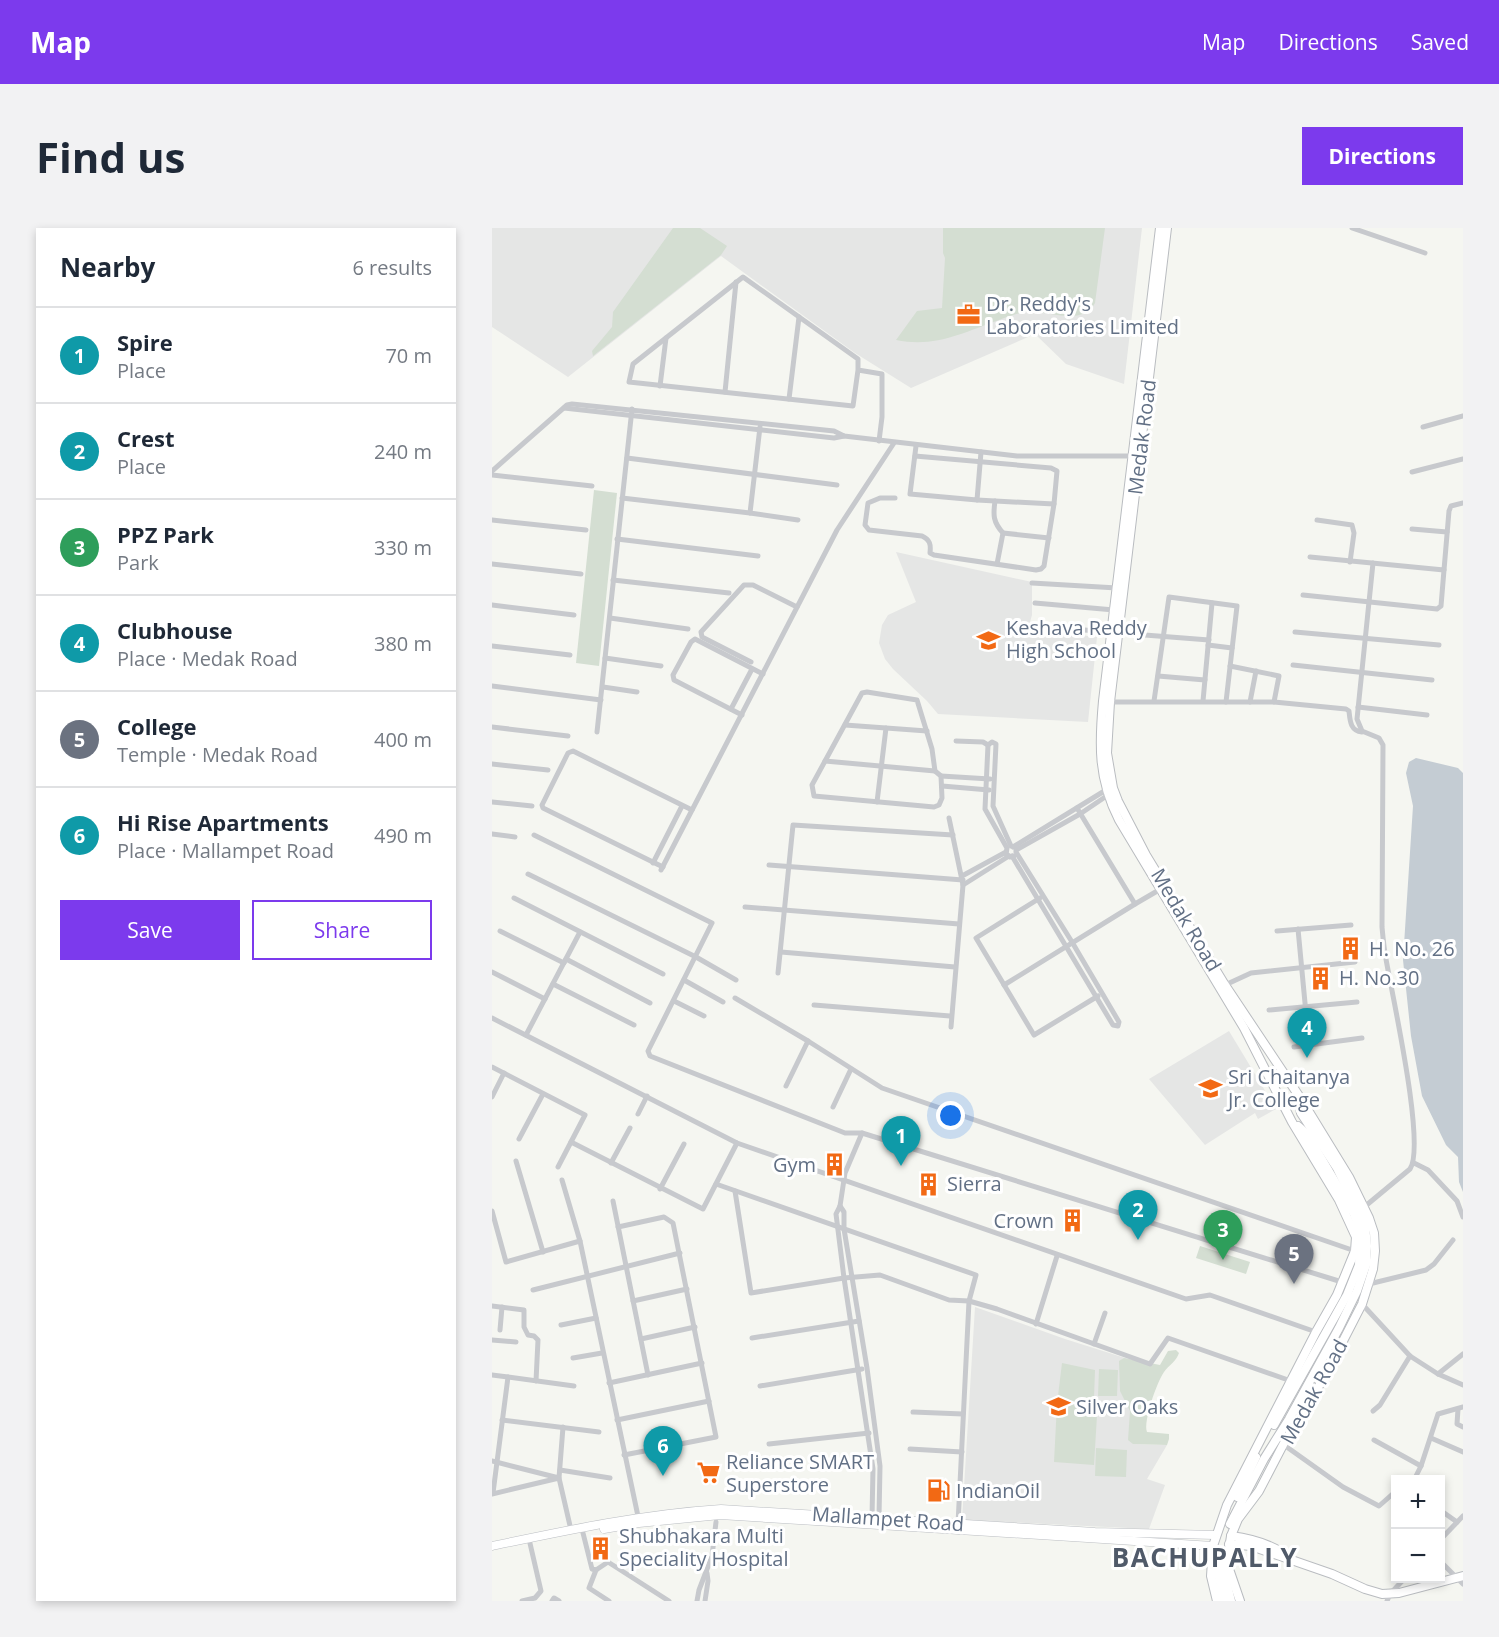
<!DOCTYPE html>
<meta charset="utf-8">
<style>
body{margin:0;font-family:"Open Sans",sans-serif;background:#f2f2f3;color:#1f2937}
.controls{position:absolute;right:18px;bottom:18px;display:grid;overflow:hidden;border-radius:0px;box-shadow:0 3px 9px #0003}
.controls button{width:54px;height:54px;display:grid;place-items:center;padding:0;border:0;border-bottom:2px solid #e0e1e3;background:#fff;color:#1f2937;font:30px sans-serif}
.you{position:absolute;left:459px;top:888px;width:21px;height:21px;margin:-15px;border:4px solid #fff;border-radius:50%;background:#1a73e8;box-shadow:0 0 0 9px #1a73e833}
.badge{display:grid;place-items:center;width:39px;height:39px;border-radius:50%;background:#7c3aed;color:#fff;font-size:20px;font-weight:700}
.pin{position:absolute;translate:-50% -50px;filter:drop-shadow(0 2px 3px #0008)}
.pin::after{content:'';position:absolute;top:32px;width:21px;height:18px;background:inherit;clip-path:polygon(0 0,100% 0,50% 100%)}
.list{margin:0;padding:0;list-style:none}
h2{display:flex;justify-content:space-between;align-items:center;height:78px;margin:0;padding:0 24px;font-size:26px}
h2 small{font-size:20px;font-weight:400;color:#747a83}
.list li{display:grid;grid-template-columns:39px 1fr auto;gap:18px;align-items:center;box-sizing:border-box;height:96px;padding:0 24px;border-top:2px solid #e0e1e3}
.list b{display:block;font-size:22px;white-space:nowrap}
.list p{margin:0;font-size:20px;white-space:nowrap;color:#747a83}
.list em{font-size:20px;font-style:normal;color:#747a83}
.actions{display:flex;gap:12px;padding:18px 24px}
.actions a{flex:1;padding:14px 0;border:2px solid #7c3aed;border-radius:0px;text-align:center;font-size:21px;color:#7c3aed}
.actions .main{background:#7c3aed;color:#fff}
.map{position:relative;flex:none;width:971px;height:1373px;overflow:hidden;border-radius:0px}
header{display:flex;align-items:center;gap:36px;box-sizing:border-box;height:84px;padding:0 30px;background:#7c3aed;color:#fff}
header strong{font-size:28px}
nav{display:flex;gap:33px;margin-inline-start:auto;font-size:21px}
.intro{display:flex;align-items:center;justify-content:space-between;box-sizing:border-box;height:144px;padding:0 36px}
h1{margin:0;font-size:42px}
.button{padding:15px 27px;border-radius:0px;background:#7c3aed;color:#fff;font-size:21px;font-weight:700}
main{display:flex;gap:36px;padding:0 36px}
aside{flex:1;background:#fff;border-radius:0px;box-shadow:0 3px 9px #0003}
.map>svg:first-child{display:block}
</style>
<header>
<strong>Map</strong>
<nav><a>Map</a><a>Directions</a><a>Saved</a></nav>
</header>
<div class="intro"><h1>Find us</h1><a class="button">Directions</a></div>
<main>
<aside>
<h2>Nearby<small>6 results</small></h2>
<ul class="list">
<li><span class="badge" style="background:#0f9aa8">1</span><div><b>Spire</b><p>Place</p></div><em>70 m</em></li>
<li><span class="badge" style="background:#0f9aa8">2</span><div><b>Crest</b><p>Place</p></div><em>240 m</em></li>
<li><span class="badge" style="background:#2e9e5b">3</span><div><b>PPZ Park</b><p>Park</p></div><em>330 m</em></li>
<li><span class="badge" style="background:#0f9aa8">4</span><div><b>Clubhouse</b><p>Place · Medak Road</p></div><em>380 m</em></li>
<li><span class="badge" style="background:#6b7280">5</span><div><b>College</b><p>Temple · Medak Road</p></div><em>400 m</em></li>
<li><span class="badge" style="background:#0f9aa8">6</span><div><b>Hi Rise Apartments</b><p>Place · Mallampet Road</p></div><em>490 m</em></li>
</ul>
<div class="actions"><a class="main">Save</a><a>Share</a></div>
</aside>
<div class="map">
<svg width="971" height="1373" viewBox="0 0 971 1373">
<rect width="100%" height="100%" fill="#f5f6f1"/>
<!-- built -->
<g fill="#e5e6e5">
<polygon points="0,0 650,0 632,156 574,136 543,106 419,160 363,125 229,28 76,149 0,99"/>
<polygon points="404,324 540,354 540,387 536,401 605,409 596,494 446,486 435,473 401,441 393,431 387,415 390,397 396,387 424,374"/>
<polygon points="737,803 784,881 766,891 763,885 713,917 657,851"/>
<polygon points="483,1079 573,1111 668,1141 642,1216 675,1217 655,1251 673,1257 657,1301 470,1292"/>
</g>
<!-- green -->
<g fill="#d4ded2">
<polygon points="181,0 208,0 235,18 229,27 101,128 100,123 120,99 121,84"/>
<path d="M451 0H613L603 75C591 99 554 82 534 84 525 85 515 89 507 92 470 105 443 120 404 112L425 83 450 80 453 30 451 25Z"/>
<polygon points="102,262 125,265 107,438 84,435"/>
<polygon points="708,1018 758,1034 754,1046 704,1030"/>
<path d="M684 1122 687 1125C684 1134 677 1137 672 1144 665 1154 651 1193 655 1204L677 1206V1211L675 1217 641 1216 636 1212 638 1183 628 1163 627 1133 632 1130 668 1137 676 1123Z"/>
<polygon points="570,1135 603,1142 602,1170 606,1171 602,1237 562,1234 565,1176"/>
<polygon points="607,1141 626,1142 625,1168 606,1168"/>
<polygon points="604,1220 635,1222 634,1249 603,1248"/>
</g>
<!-- water -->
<polygon fill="#c4ccd3" points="924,530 966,540 971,545 971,964 967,954 966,929 954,917 930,868 919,808 911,732 921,578 914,545 917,534"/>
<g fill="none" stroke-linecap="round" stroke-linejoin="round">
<defs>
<g id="secondary">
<polyline points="112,1301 147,1295 228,1287 721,1318"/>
<path d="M0 1318C76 1302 151 1286 229 1281L603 1304 723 1307"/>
</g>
<g id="primary">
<path d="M668 0 611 473C607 517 606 551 627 592L752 800 800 894 847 972 864 1009 863 1023 845 1067 824 1104 735 1277 721 1318 719 1348 725 1373"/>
<polyline points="675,0 618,474 615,525 621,560 626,573 654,627 733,757 811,874 857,949 877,990 882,1005 883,1023 881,1041 870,1076 833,1148 792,1215 767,1263 746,1291 739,1308 736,1327 737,1341 748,1373"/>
<polyline points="782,1197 855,1067 867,1037 868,1002 862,986 815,906 806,898"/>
<polyline points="745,1269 764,1229"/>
<polyline points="738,1296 772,1231 797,1191 847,1100 865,1063 874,1037 875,1018 873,998 845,940 809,885 806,872"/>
<path d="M739 1308C762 1311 784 1317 801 1333"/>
<polyline points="737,1316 759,1318 840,1346 873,1361 890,1366 907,1365 971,1348"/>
<polyline points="731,1326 731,1341 739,1373"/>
<polyline points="726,1332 726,1345 732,1373"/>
</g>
</defs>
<!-- secondary casing -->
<use href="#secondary" stroke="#bbbec3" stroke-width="9"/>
<!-- primary casing -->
<use href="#primary" stroke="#b9bcc0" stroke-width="10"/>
<!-- minor -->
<g stroke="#c7c9cd" stroke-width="5">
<polyline points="860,0 933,25"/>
<polyline points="366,142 366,131 251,49 141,136 137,154 361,178 366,142 390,146 390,189 387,213"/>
<polyline points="168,158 174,110"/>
<polyline points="233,164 244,54"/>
<polyline points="297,171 307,89"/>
<polyline points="72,180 342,210 352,208"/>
<polyline points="268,199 258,285 306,292"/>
<polyline points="931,199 971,188"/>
<polyline points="424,218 418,266 485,272 489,224"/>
<polyline points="423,228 559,240 565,243 562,276 485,272"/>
<polyline points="135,230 345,257"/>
<polyline points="0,243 75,177 80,176 342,203 352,208 525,228 640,228"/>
<polyline points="920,244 971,231"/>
<polyline points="0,247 100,258"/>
<polyline points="130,270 258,285"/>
<path d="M403 270H388L376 275 373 297 377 302 430 308C438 312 439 316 438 325L442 327 544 342 549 341 552 338 562 276"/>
<path d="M503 273C501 287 501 294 511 305L505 336"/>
<polyline points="0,292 94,302"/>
<polyline points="825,292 860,297 862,305 858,334"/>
<polyline points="920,301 955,304"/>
<polyline points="511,305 557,310"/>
<polyline points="125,311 266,328"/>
<polyline points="818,329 952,342 957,283 959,278 971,275"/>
<polyline points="0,336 89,346"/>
<polyline points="121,352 237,365"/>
<polyline points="540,355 625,360"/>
<polyline points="811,367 945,381 949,378 952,342"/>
<polyline points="543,375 622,382"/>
<polyline points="0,377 82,387"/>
<polyline points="118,390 196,401"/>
<polyline points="539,398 619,404"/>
<polyline points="803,404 947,417"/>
<polyline points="627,405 717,412"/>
<polyline points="716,417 740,420"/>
<polyline points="0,418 78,427"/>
<polyline points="113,430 169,438"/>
<polyline points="259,434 210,409 209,404 252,357 261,357 305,379"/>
<polyline points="801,437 940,452"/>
<polyline points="738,438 787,448 782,474"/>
<polyline points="666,448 713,452"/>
<polyline points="0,458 109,472"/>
<polyline points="111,459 145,464"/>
<polygon points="375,464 425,472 440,521 443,543 449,548 450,570 447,577 442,579 322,568 320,557 370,465"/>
<polyline points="662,473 677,369 745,378 734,474"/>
<polyline points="711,473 720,375"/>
<path d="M618 474H782L854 481 857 483C858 492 858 503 870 504"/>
<polyline points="758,474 764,443"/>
<polyline points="866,479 935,487"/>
<polyline points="239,481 260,441"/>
<polyline points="250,487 182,452 181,447 199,414 203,411 271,446"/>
<polyline points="353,497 435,503"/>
<polyline points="0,499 76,508"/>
<polyline points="105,504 140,181"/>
<polyline points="464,513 491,514 496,517 500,514 504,516 501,578 519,618"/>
<polyline points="496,517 493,581 515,620 514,626 518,629 522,628"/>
<polyline points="333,533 443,543"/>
<polyline points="0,536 56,542"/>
<polyline points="449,548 498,551"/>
<polyline points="450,558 497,562"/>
<polyline points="0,574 40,578"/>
<polyline points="385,574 394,500"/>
<polyline points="457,590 471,657 459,799"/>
<polyline points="0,606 23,609"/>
<polyline points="42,607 220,695 156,823 158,828 353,905 370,905 850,1054"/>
<polyline points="521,619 614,562"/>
<polyline points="524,622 588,586 616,567"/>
<polyline points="520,628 621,797 626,798 627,794 580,714 524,624"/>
<polyline points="161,635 190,578"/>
<polyline points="277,637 471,652"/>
<polyline points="171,639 51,580 50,577 76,525 81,523 200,582"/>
<polyline points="169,642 345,302 402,215"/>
<polyline points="36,646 204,729 244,752"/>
<polyline points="470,648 514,624"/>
<polyline points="471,657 517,628"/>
<polyline points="22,670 171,746"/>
<polyline points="548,670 484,710 542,807 606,768"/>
<polyline points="643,676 667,662"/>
<polyline points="253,679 467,696"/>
<polyline points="806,701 817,817"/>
<polyline points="8,703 72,735"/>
<polyline points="785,703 859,697"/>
<polyline points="289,724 463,739"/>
<polyline points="74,731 158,775"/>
<polyline points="0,744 53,771"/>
<polyline points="286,745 301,597 461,607"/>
<polyline points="192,752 231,774"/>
<polyline points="61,756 142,797"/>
<polyline points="512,757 643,676 585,580"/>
<polyline points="733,757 759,745 863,734"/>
<polyline points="243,770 316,813 390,860 863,1023"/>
<polyline points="182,773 212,788"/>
<polyline points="322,777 458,788"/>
<polyline points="777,782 865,774"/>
<polyline points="0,790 245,915 694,1071 718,1067 824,1104"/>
<polyline points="34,807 88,704"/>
<polyline points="802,819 870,810"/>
<polyline points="0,839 93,887 66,939"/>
<polyline points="294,858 316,813"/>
<polyline points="0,869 12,845"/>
<polyline points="341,879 359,841"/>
<polyline points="146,886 155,868"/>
<polyline points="370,905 353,945 348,978 344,986 352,1050 381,1241 380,1289"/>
<polyline points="27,911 51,866"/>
<polyline points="79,914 211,981 245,915"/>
<polyline points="24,933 51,1024"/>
<polyline points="119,935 138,900"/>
<polyline points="922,935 936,942 965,973 971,989"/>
<polyline points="70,952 88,1013 147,1293"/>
<polyline points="224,956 484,1047 477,1073 466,1296"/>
<polyline points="168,961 192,916"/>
<polyline points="243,963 259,1065 352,1050 388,1047 457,1072 477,1073 505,1081 658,1136 676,1110 799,1153"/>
<polyline points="121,973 156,1147"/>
<polyline points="348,978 352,984 352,1001 375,1140 388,1238 387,1289"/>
<path d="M871 980 918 941C934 917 900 767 894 731 892 721 891 710 890 699L891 517 887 510 870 503 865 491 881 335"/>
<polyline points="0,983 14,1034 88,1013"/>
<polyline points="126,999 172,989 181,995 224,1209 132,1227"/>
<polyline points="877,1056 934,1042 942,1036 961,1012"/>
<polyline points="41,1062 188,1025"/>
<polyline points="141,1073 195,1061"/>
<polyline points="870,1076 918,1128 946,1146 971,1157"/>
<polyline points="0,1078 32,1082 32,1099 36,1107 42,1108 46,1112 44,1153"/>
<polyline points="544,1096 565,1028"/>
<polyline points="69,1097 104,1090"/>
<polyline points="8,1102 10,1079"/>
<polyline points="260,1110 367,1093"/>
<polyline points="149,1111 203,1099"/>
<polyline points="0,1112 24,1114"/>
<polyline points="602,1116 613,1085"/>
<polyline points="81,1130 110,1125"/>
<polyline points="946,1146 971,1126"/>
<polyline points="0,1147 16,1149 1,1265"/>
<polyline points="16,1149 82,1158"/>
<polyline points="117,1155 210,1135"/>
<polyline points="268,1158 370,1141"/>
<polyline points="966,1181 965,1196 971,1199"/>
<polyline points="881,1183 888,1177 918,1128"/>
<polyline points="421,1184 471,1186"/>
<polyline points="10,1192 107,1204"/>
<polyline points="125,1192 217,1173"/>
<polyline points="939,1210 971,1224"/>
<polyline points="882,1212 929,1238"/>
<polyline points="277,1216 377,1205"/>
<polyline points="792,1217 851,1259 887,1278 904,1263"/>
<polyline points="418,1221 470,1224"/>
<polyline points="0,1233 67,1250 71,1199"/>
<polyline points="68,1242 118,1250"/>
<polyline points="922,1252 929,1238 946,1186 971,1179"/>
<polyline points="0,1266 67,1250 79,1302"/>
<polyline points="948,1282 965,1294"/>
<polyline points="91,1305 100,1341 104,1342 116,1334 177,1373"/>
<polyline points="948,1312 971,1288"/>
<polyline points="948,1333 971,1356"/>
<polyline points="104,1342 97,1360 117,1373"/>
<polyline points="30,1373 43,1370 49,1363 37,1311"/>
<polyline points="60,1373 62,1370 67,1373"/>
<polyline points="205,1373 207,1362 220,1328 224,1294"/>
<polyline points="213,1373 216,1353 215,1345"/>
<polyline points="895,1373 898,1366 913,1350"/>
</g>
<!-- secondary -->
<use href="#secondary" stroke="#fff" stroke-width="8"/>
<!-- primary -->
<use href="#primary" stroke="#fff" stroke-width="8"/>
</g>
<!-- icons -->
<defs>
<symbol id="office-bare" viewBox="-9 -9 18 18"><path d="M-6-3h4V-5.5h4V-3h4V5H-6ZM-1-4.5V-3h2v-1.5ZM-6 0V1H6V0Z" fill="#f26914" stroke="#fff" stroke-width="2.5" paint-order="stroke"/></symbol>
<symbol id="school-bare" viewBox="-9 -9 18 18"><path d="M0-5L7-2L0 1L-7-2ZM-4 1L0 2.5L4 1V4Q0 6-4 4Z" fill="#f26914" stroke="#fff" stroke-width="2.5" paint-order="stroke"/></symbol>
<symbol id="building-bare" viewBox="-9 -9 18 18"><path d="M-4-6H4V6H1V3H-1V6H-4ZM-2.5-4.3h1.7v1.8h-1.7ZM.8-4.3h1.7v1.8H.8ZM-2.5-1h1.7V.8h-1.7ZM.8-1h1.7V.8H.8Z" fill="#f26914" stroke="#fff" stroke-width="2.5" paint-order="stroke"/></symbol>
<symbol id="university-bare" viewBox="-9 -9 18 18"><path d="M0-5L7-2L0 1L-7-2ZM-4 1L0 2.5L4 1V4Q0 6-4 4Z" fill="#f26914" stroke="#fff" stroke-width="2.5" paint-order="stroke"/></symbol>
<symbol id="supermarket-bare" viewBox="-9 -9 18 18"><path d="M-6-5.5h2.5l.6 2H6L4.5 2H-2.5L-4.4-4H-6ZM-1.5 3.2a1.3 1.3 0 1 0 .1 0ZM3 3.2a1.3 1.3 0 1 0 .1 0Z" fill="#f26914" stroke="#fff" stroke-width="2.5" paint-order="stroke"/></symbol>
<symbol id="fuel-bare" viewBox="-9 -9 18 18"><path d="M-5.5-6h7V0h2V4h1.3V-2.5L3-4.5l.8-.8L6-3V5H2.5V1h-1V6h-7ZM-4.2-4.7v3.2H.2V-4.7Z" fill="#f26914" stroke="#fff" stroke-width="2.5" paint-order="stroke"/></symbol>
</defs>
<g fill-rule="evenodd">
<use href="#office-bare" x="460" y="70" width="33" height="33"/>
<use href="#school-bare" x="480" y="396" width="33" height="33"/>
<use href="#building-bare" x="842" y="704" width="33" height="33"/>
<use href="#building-bare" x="812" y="734" width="33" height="33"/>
<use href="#university-bare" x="702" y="844" width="33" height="33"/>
<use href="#building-bare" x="326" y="920" width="33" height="33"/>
<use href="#building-bare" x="420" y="940" width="33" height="33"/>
<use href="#building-bare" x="564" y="976" width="33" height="33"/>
<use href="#school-bare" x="550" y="1162" width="33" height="33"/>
<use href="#supermarket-bare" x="200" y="1228" width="33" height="33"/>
<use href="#fuel-bare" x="430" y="1246" width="33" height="33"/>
<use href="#building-bare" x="92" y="1304" width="33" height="33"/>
</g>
<g text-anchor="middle" stroke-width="6" stroke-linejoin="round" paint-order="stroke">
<!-- poi labels -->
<g font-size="20" fill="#627085" stroke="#fff" text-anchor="start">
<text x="494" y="83">Dr. Reddy's<tspan x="494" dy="23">Laboratories Limited</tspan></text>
<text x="514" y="407">Keshava Reddy<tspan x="514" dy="23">High School</tspan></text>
<text x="877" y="728">H. No. 26</text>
<text x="847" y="757">H. No.30</text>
<text x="736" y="856">Sri Chaitanya<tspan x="736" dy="23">Jr. College</tspan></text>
<text x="324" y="944" text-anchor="end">Gym</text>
<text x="455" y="963">Sierra</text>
<text x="562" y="1000" text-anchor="end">Crown</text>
<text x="584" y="1186">Silver Oaks</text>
<text x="234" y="1241">Reliance SMART<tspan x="234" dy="23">Superstore</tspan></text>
<text x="464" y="1270">IndianOil</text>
<text x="127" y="1315">Shubhakara Multi<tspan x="127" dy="23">Speciality Hospital</tspan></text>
</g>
<!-- street labels -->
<g font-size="20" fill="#627085" stroke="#fff">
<text transform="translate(650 209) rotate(-83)" y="7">Medak Road</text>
<text transform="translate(694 692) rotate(59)" y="7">Medak Road</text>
<text transform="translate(822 1164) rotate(-61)" y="7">Medak Road</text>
<text transform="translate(396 1291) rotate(4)" y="7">Mallampet Road</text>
</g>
<!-- district labels -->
<g font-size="26" font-weight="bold" letter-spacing="1.5" fill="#505a69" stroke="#fff">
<text x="713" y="1339">BACHUPALLY</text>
</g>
</g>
</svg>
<div class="controls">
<button>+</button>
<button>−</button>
</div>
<div class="you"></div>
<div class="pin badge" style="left:409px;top:938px;background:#0f9aa8">1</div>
<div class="pin badge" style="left:646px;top:1012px;background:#0f9aa8">2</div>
<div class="pin badge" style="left:731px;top:1032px;background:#2e9e5b">3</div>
<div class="pin badge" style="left:815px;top:830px;background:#0f9aa8">4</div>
<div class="pin badge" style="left:802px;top:1056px;background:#6b7280">5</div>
<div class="pin badge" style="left:171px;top:1248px;background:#0f9aa8">6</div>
</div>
</main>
